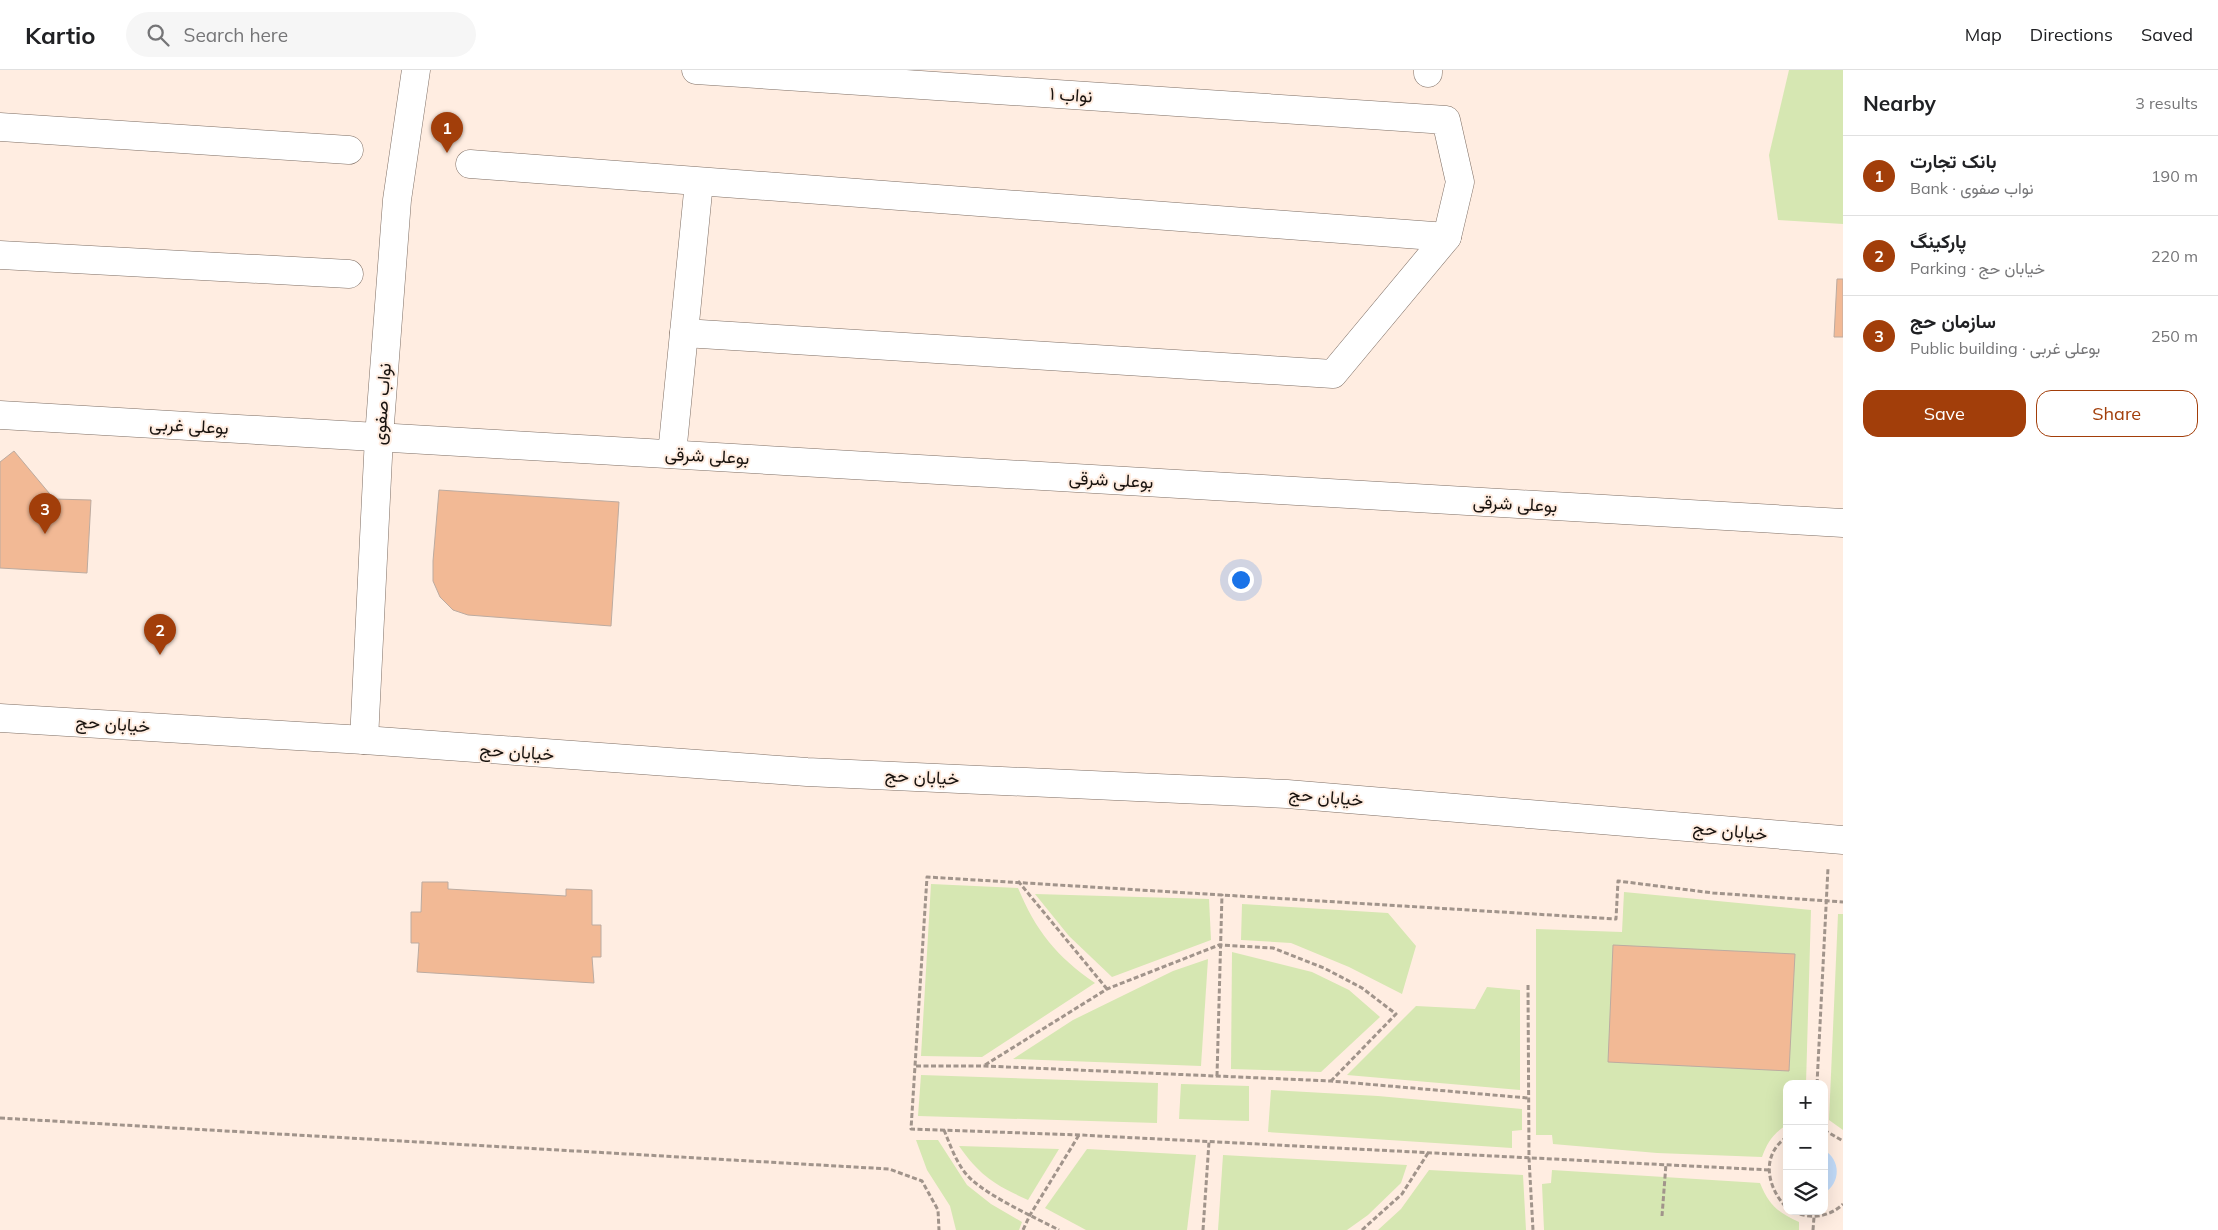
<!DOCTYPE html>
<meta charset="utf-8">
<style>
body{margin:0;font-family:Mulish,Vazirmatn,sans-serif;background:#f6f6f6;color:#202124}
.controls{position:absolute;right:15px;bottom:15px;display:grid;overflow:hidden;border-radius:10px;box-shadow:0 5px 20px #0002}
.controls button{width:45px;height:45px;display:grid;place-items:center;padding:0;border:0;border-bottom:1px solid #e0e0e0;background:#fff;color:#202124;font:25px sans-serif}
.you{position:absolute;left:1240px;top:509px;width:18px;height:18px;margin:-12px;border:4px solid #fff;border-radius:50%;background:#1a73e8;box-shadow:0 0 0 8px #1a73e833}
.badge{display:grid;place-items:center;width:32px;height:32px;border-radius:50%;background:#a23e0a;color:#fff;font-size:16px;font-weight:700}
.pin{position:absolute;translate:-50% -41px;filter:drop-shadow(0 1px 2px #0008)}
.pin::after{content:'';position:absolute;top:26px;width:18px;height:15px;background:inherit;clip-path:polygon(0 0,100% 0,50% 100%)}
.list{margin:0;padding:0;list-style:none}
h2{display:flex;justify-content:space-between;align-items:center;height:65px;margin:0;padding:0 20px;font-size:21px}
h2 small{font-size:16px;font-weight:400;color:#757577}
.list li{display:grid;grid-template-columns:32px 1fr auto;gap:15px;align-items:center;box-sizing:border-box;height:80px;padding:0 20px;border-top:1px solid #e0e0e0}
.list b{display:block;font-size:19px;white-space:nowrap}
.list p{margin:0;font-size:16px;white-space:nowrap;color:#757577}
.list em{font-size:16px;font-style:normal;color:#757577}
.actions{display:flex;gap:10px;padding:15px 20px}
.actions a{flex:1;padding:11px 0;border:1px solid #a23e0a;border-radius:15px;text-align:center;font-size:18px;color:#a23e0a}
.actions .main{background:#a23e0a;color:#fff}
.icon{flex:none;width:28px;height:28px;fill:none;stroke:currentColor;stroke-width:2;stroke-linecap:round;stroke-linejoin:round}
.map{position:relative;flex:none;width:1843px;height:1160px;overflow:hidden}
header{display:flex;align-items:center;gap:30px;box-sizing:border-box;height:70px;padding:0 25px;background:#fff;border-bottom:1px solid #e0e0e0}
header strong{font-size:24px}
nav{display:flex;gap:28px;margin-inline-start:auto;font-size:18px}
.search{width:350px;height:45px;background:#f6f6f6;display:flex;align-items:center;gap:12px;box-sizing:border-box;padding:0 18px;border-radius:28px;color:#757577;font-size:19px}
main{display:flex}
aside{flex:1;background:#fff}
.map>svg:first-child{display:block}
</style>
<header>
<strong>Kartio</strong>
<div class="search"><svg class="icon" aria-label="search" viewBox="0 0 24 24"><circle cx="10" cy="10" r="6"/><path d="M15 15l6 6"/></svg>Search here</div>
<nav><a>Map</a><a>Directions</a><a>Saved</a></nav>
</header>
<main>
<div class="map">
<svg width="1843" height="1160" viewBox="0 0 1843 1160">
<rect width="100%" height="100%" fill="#ffede1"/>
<!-- green -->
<g fill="#d6e7b2">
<polygon points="1789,0 1843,0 1843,154 1778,150 1769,85"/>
<path d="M931 814 1018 818C1036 861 1056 886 1095 913L982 987 921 986Z"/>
<path d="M1624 822 1811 840 1806 1014H1787V1055C1773 1063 1767 1073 1762 1087L1657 1083 1553 1074 1552 1065H1536V859L1622 862Z"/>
<polygon points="1035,824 1209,829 1211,870 1112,907 1069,866"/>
<polygon points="1242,834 1388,843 1416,876 1402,924 1349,897 1291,873 1241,870"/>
<polygon points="1838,844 1843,844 1843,1060 1829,1050"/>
<polygon points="1232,882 1312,902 1349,920 1380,947 1321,1002 1231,999"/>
<polygon points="1208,889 1201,996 1013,989 1073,950 1173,901"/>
<polygon points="1487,917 1520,920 1520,1020 1347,1005 1416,936 1475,939"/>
<polygon points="921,1005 1158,1013 1157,1053 918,1046"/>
<polygon points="1181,1014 1249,1016 1249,1051 1179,1049"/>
<polygon points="1271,1020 1378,1026 1522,1039 1522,1060 1512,1061 1512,1078 1268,1062"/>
<polygon points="916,1070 938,1070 967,1115 991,1134 1022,1152 1019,1160 956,1160 950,1136 927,1100"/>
<path d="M959 1076 1059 1079 1028 1130C995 1115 980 1106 959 1076Z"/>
<polygon points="1087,1079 1196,1085 1187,1160 1086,1160 1045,1138"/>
<polygon points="1223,1085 1407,1095 1401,1113 1368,1145 1347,1160 1218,1160"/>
<polygon points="1429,1100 1523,1105 1526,1160 1378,1160 1401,1139"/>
<path d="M1552 1100 1760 1113C1769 1135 1777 1142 1799 1152V1160H1544L1542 1114 1551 1113Z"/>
</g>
<!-- water -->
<path fill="#c2dbf9" d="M1824 1080C1841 1090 1841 1113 1824 1123Z"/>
<!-- building -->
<g fill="#f2b995" stroke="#bcaba0">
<polygon points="1837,209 1843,209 1843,267 1834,267"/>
<polygon points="14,381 54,429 91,430 87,503 0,498 0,392"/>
<polygon points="439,420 619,432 611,556 468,545 453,540 440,527 433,511 433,491"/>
<polygon points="422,812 448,812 448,819 566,826 566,819 592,820 592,855 601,855 601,887 592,887 594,913 417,902 419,873 411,873 411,842 421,842"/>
<polygon points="1613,875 1795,884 1789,1001 1608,992"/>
</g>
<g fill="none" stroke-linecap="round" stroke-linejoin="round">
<defs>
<g id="minor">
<polyline points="1428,3 1428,0"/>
<polyline points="0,57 349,80"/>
<polyline points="470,94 1447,167"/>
<polyline points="0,185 349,204"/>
<polyline points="684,263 1333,304 1447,167 1460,112 1446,50 696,0"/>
<polyline points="0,345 1843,453"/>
<polyline points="672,384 699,112"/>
<polyline points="364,670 379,367 397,130 416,0"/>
</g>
<polyline id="major" points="0,648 364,670 807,702 1287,724 1843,770"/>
</defs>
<!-- minor casing -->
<use href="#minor" stroke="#7e6e64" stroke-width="29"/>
<!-- major casing -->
<use href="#major" stroke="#7e6e64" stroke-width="29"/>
<!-- path -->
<g stroke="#a1948b" stroke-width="3" stroke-dasharray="5 2.5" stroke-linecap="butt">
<polyline points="1018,811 1107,919"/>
<polyline points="1528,915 1529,1088 1533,1160"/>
<polyline points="985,995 1107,919 1219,875 1273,878 1324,898 1362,918 1396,944 1331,1011"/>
<polyline points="916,996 985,996 1331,1011 1528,1028"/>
<polyline points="1217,1006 1222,824"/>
<polyline points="1817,1014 1828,798"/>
<polyline points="0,1048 889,1099 922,1111 938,1140 939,1160"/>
<path d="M944 1060C951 1077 958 1098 972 1110 992 1128 1034 1147 1059 1160"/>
<polyline points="1824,1060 1843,1071"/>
<path d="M1787 1067C1760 1085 1767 1118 1787 1138"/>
<polyline points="1769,1100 1080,1065 911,1059 927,807 1616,849 1618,811 1713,823 1843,832"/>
<path d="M1793 1141C1809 1150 1830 1147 1843 1134"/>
<polyline points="1662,1146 1666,1094"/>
<polyline points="1023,1160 1030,1145 1079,1065"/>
<polyline points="1203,1160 1209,1072"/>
<polyline points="1362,1160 1402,1124 1428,1083"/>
<polyline points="1813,1160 1814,1147"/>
</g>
<!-- minor -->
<use href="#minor" stroke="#fff" stroke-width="28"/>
<!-- major -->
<use href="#major" stroke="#fff" stroke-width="28"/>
</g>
<g text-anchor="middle" stroke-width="4" stroke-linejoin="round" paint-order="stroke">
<!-- street labels -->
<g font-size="18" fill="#19130f" stroke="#ffede1">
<text transform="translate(1071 25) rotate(4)" y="6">نواب ۱</text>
<text transform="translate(382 334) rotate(-86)" y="6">نواب صفوی</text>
<text transform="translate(189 356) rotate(3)" y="6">بوعلی غربی</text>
<text transform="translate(707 386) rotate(3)" y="6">بوعلی شرقی</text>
<text transform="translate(1111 410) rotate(3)" y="6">بوعلی شرقی</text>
<text transform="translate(1515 434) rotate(3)" y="6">بوعلی شرقی</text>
<text transform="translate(113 654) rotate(4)" y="6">خیابان حج</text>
<text transform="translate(517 682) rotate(4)" y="6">خیابان حج</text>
<text transform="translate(922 707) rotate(3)" y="6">خیابان حج</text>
<text transform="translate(1326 727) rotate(5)" y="6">خیابان حج</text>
<text transform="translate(1730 761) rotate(5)" y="6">خیابان حج</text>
</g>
</g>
</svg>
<div class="controls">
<button>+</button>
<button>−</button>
<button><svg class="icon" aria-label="layers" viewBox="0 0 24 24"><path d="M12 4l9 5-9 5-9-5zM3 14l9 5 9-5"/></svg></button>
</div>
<div class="you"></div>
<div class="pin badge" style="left:447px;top:83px">1</div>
<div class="pin badge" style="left:160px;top:585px">2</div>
<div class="pin badge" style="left:45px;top:464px">3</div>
</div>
<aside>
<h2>Nearby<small>3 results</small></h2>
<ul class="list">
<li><span class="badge">1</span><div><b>بانک تجارت</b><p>Bank · نواب صفوی</p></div><em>190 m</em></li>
<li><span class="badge">2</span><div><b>پارکینگ</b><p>Parking · خیابان حج</p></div><em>220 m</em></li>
<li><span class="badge">3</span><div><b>سازمان حج</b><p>Public building · بوعلی غربی</p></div><em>250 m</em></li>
</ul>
<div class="actions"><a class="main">Save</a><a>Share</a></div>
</aside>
</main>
